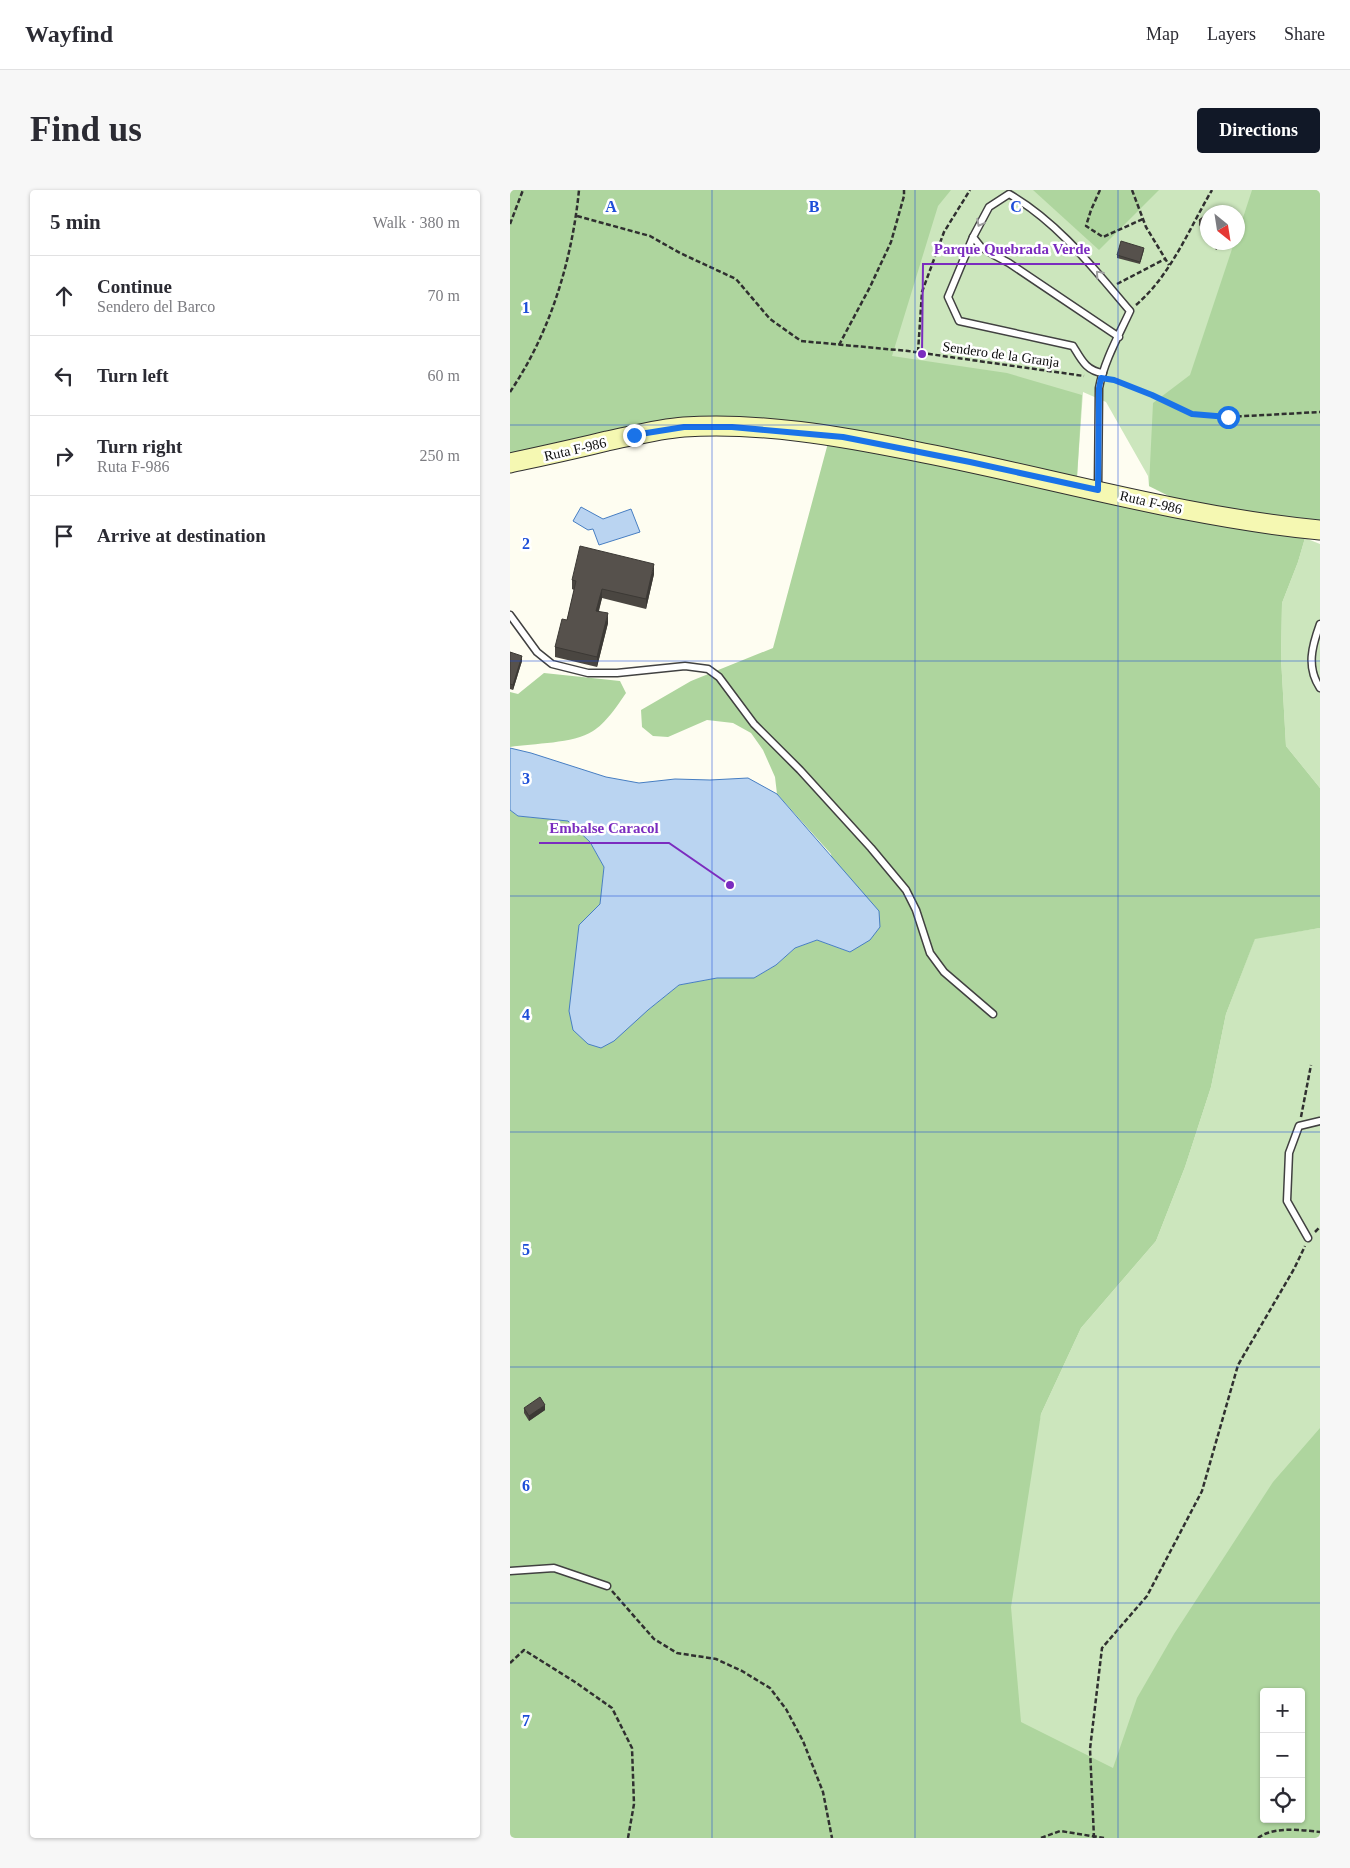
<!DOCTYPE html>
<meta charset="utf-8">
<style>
body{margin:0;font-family:"Times New Roman",serif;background:#f7f7f7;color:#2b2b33}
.controls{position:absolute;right:15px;bottom:15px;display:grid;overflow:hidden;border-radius:5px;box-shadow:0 1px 4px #0004}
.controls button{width:45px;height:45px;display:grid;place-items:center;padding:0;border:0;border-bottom:1px solid #e1e1e2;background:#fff;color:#2b2b33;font:25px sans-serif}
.compass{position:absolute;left:690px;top:15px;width:45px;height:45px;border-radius:50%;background:#fff;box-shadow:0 1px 4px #0004;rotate:150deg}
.stop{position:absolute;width:15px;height:15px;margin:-11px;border:4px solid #1a73e8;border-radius:50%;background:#fff}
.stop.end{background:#1a73e8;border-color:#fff;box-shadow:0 1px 5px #0008}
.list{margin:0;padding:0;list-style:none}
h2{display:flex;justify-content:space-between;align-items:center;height:65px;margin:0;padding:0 20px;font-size:21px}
h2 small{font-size:16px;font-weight:400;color:#7c7c81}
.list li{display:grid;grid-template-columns:32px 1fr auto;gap:15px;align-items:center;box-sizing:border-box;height:80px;padding:0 20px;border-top:1px solid #e1e1e2}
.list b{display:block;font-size:19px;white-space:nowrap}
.list p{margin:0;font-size:16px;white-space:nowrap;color:#7c7c81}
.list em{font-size:16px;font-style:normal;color:#7c7c81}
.icon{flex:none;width:28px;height:28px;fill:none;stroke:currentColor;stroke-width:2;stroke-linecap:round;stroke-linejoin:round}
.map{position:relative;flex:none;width:810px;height:1648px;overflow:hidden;border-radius:5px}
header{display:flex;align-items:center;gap:30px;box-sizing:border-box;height:70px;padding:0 25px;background:#fff;border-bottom:1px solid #e1e1e2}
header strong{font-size:24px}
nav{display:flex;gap:28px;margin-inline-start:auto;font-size:18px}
.intro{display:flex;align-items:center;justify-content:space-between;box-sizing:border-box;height:120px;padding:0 30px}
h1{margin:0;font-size:35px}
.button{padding:12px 22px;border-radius:5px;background:#111827;color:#fff;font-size:18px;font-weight:700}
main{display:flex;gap:30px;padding:0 30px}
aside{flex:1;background:#fff;border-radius:5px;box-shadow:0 1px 4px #0004}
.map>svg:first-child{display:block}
</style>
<header>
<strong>Wayfind</strong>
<nav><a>Map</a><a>Layers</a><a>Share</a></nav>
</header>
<div class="intro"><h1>Find us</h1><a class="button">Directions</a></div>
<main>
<aside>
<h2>5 min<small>Walk · 380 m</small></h2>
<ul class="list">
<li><svg class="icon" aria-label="ahead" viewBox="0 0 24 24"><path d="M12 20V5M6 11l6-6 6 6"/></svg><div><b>Continue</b><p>Sendero del Barco</p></div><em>70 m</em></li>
<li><svg class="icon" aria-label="left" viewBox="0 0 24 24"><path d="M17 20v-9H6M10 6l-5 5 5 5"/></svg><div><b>Turn left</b></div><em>60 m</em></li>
<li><svg class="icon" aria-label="right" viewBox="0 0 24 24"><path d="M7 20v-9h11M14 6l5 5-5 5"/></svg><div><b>Turn right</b><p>Ruta F-986</p></div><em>250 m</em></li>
<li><svg class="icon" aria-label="arrive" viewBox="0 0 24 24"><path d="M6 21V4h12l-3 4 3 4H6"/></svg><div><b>Arrive at destination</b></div></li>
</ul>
</aside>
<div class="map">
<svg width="810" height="1648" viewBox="0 0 810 1648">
<rect width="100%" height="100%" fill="#fefdf1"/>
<!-- green -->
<g fill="#cce6bd" fill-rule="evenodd">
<path d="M0 0H810V330L677 315 639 296 638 286 596 212 573 202 567 287ZM698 22H728V52H698Z"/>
<polygon points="795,348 810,354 810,598 776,556 771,468 772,413 788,372"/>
<polygon points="810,738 810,1259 611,1598 498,1541 487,1416 531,1224 571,1138 646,1051 675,977 701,897 716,824 745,748"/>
</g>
<!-- forest -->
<g fill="#aed59e" fill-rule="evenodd">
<polygon points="0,0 441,0 428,16 382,166 497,183 572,205 567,287 222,232 0,268"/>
<polygon points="523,0 649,0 589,60"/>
<polygon points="742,0 810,0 810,330 677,315 639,296 643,213 680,185 724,53 728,52 728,43"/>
<path d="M318 253 459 281 674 329 778 342 795 348 788 372 772 413 771 468 776 556 810 598V738L745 749 716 824 701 897 675 977 646 1051 571 1138 531 1224 501 1417 511 1532 603 1578 627 1508 664 1444 763 1292 810 1238V1648H0V620L8 626 58 631 80 652 94 677 90 714 69 735 138 820 169 795 207 788H244L266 775 285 758 307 750 340 762 321 664 267 604 265 587 253 560 241 543 223 533 197 530 158 547 143 546 132 537 131 520 181 491 263 458ZM754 1502H791V1629H754Z"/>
<path d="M34 483 110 491 116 503C108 515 95 534 83 541 63 554 24 553 0 557V502L8 504Z"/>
</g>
<!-- water -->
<g fill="#bad4f1" stroke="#477ec2">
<polygon points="71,317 93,329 121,319 130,342 89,355 83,339 78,340 63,331"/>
<polygon points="0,558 21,563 96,587 129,593 165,589 200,590 238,588 267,604 369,721 370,737 360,750 340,762 307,750 285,758 266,775 244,788 207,788 169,795 138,820 104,851 91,858 78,854 63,840 59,821 69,735 90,714 94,677 80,652 58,631 8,626 0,620"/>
</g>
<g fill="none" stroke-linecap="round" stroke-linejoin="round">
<defs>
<g id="service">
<path d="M463 47 438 107 449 131 563 156C571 169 576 181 593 183"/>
<path d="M588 299 589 198C594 171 609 145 620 121 584 79 548 32 499 4L479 17 463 47 471 57 484 65 499 73 609 147"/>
<polyline points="0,425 27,462 42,474 78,483 107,483 175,476 198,479 209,487 244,534 290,580 361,658 396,700 406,720 420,763 434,782 483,824"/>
<path d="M810 434C802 456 796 477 810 498"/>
<polyline points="798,1048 777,1011 779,963 789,936 810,931"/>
<polyline points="0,1381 44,1378 97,1396"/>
</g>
<path id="secondary" d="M0 273C32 266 65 259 97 251 122 246 148 239 174 237 250 232 330 246 404 261 539 287 673 327 810 340"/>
</defs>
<!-- service casing -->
<use href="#service" stroke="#414141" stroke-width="9"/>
<!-- secondary casing -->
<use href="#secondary" stroke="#303030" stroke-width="21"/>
<!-- path -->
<g stroke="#303030" stroke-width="2.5" stroke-dasharray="5 2.5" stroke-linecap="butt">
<polyline points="590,0 581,20 576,36 593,47 633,29"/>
<polyline points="622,0 636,37 659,75"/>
<polyline points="67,26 140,46 170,63 226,89 260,129 291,151 398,161 574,186"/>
<polyline points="0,34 13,0"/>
<polyline points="607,94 655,69"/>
<path d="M626 115C661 85 679 39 702 0"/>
<polyline points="329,155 360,97 381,52 394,6 394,0"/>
<polyline points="408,162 412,102 434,42 460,0"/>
<polyline points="599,189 642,205 682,224 718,227 810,222"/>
<path d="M0 202C40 143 62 71 69 0"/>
<polyline points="791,927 801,875"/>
<polyline points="805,1042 810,1037"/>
<polyline points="102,1401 144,1449 167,1463 206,1469 232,1481 260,1498 276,1519 293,1551 313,1602 322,1648"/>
<polyline points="0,1473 14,1460 65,1492 102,1518 122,1558 124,1614 118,1648"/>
<polyline points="531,1648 550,1641 594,1648"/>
<polyline points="584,1648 580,1559 592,1458 637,1406 692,1301 728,1175 784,1079 795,1056"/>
<path d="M748 1648C764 1636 791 1640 810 1642"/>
</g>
<!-- service -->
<use href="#service" stroke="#fff" stroke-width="6"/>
<!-- secondary -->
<use href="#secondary" stroke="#f5f8b2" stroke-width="19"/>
</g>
<!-- wall -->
<g fill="#4a4641">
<polygon points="698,23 698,48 689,35 689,30"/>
<polygon points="701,52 716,52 706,60"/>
<polygon points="634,60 630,74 607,68 607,65"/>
<polygon points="144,384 136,419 92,408 89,421 98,433 87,477 45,467 45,457 57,430 64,400 62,399 62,390"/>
<polygon points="0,462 12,471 3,500 0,499"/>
<polygon points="14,1218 35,1220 19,1231 14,1223"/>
</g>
<!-- shaded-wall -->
<g fill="#3c3935">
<polygon points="709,52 716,52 706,60 706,55"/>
<polygon points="144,374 144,384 136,419 136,409"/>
<polygon points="92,399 92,408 86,430 86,421"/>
<polygon points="98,423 98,433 87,477 87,467"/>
<polygon points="12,466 12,471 3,500 3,495"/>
<polygon points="35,1215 35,1220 19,1231 19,1226"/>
</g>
<!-- building -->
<g fill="#56514c" stroke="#3c3935">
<polygon points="698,23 698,43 689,30"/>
<polygon points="611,51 634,58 630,72 607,65"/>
<polygon points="70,356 144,374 136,409 92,399 86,421 98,423 87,467 45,457 52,429 57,430 66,391 62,390"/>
<polygon points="0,462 12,466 3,495 0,494"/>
<polygon points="30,1207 35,1215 19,1226 14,1218"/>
</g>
<!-- one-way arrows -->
<defs><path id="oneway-chevron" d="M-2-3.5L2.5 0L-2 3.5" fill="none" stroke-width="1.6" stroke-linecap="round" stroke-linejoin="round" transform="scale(1.25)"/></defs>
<g stroke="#9f9f9f">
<use href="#oneway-chevron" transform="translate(470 33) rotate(118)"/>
<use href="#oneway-chevron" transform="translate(589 84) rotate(-131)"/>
</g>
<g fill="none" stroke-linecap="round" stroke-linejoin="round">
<!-- route -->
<polyline stroke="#1a73e8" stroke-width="6" points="124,245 174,237 222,237 333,247 460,272 588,300 589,198 591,188 604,190 642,205 682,224 718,227"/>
</g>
<!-- grid -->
<path fill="none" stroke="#1d4ed8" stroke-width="1" stroke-opacity="0.55" d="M202 0V1648M405 0V1648M608 0V1648M0 235H810M0 471H810M0 706H810M0 942H810M0 1177H810M0 1413H810"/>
<g text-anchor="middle" stroke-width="5" stroke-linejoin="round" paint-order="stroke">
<!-- street labels -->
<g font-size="14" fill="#0e0e0e" stroke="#fff">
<text transform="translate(491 164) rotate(8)" y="5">Sendero de la Granja</text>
<text transform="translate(65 259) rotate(-13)" y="5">Ruta F-986</text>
<text transform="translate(641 312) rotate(13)" y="5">Ruta F-986</text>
</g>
</g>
<g font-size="16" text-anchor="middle" font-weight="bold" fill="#1d4ed8" stroke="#fff" stroke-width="5" stroke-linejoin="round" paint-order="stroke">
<text x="101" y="22">A</text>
<text x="304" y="22">B</text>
<text x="506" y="22">C</text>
<text x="16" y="123">1</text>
<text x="16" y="359">2</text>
<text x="16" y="594">3</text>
<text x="16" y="830">4</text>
<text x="16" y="1065">5</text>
<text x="16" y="1301">6</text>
<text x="16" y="1536">7</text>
</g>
<!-- callouts -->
<path fill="none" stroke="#7b2cbf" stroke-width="2" d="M412 164L413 74H590M220 695L159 653H29"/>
<g fill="#7b2cbf" stroke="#fff" stroke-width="2">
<circle cx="412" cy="164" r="5"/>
<circle cx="220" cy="695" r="5"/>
</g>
<g font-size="15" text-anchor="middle" font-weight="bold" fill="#7b2cbf" stroke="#fff" stroke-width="5" stroke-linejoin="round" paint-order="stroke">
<text x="502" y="64">Parque Quebrada Verde</text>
<text x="94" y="643">Embalse Caracol</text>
</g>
</svg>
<div class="controls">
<button>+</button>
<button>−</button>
<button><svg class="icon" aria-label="locate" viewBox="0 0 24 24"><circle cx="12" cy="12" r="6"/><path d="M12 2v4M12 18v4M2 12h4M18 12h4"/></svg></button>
</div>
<svg class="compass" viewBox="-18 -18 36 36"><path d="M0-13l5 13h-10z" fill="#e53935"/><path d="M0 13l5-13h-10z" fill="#7c7c81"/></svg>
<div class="stop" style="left:718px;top:227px"></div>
<div class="stop end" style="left:124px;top:245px"></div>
</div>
</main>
